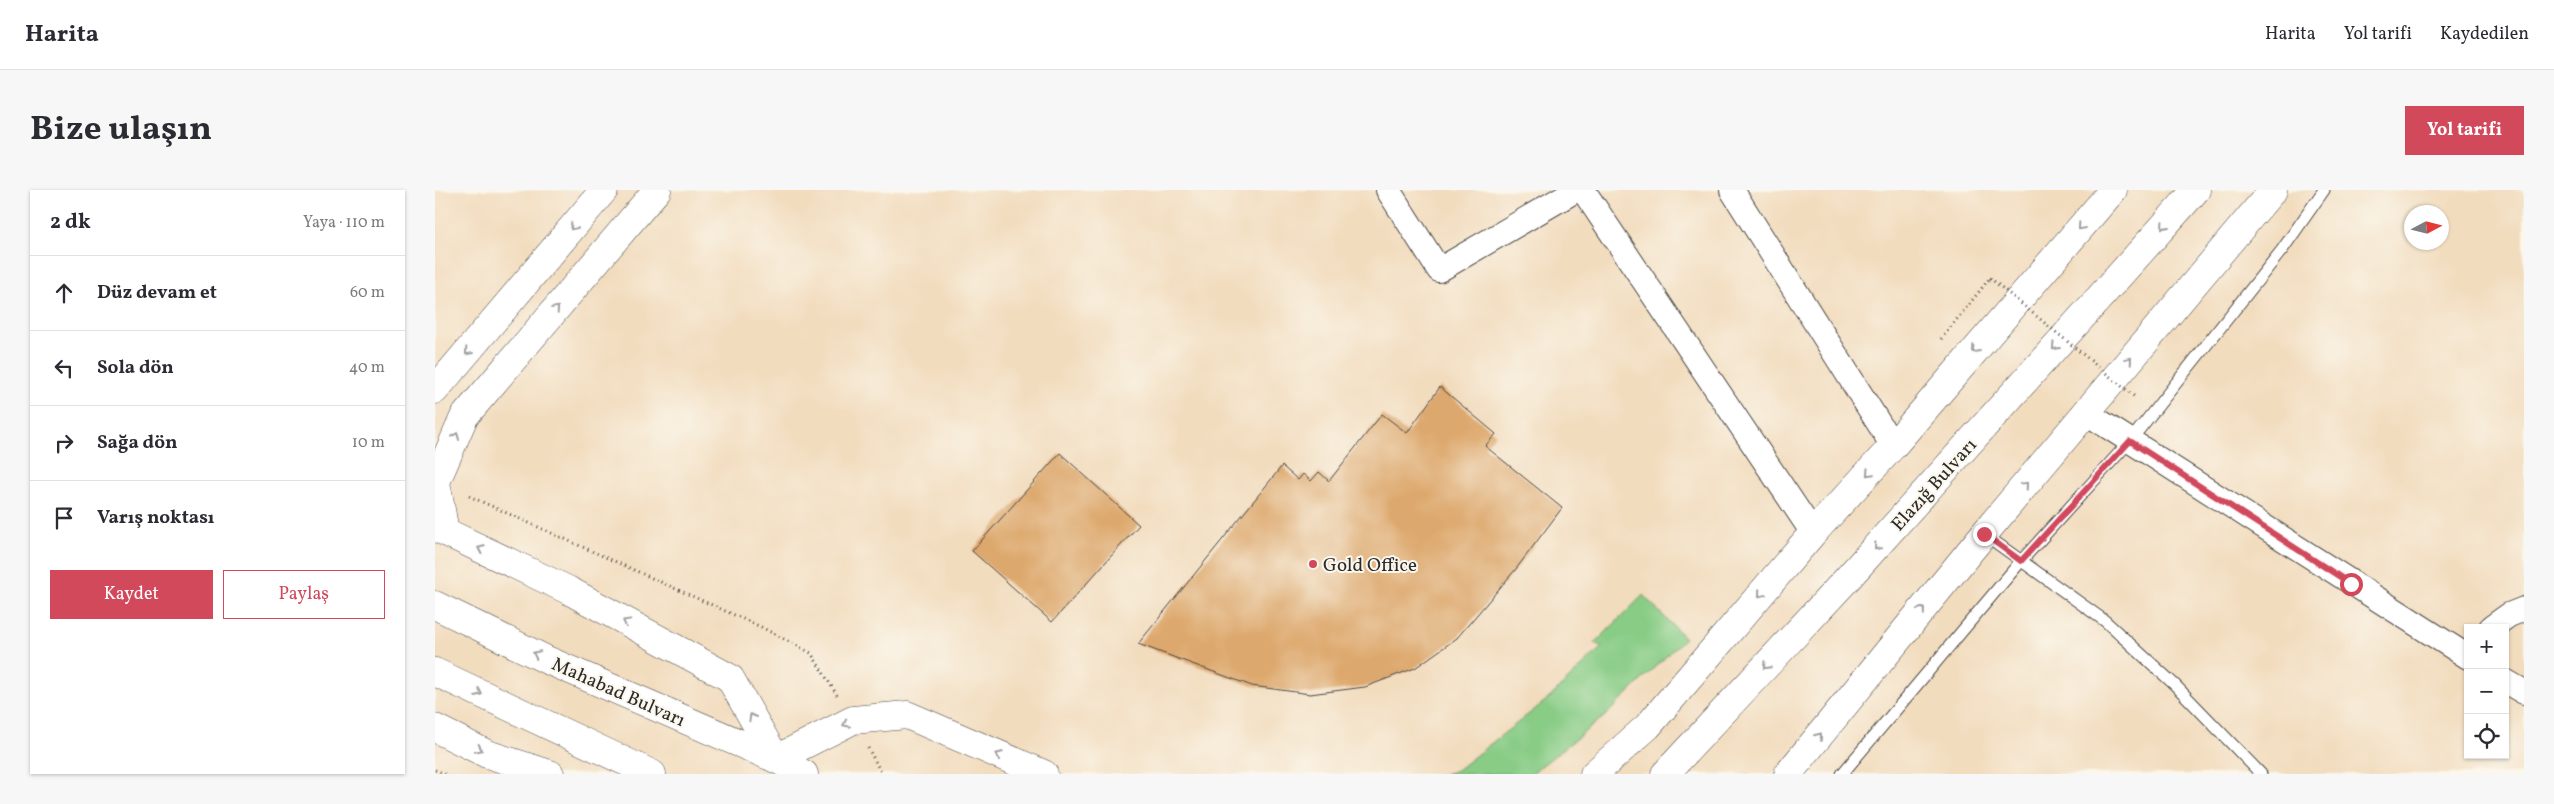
<!DOCTYPE html>
<html lang="tr">
<meta charset="utf-8">
<style>
body{margin:0;font-family:Vollkorn,serif;background:#f7f7f7;color:#2b2b33}
.controls{position:absolute;right:15px;bottom:15px;display:grid;overflow:hidden;border-radius:0px;box-shadow:0 1px 4px #0004}
.controls button{width:45px;height:45px;display:grid;place-items:center;padding:0;border:0;border-bottom:1px solid #e1e1e2;background:#fff;color:#2b2b33;font:25px sans-serif}
.compass{position:absolute;left:1969px;top:15px;width:45px;height:45px;border-radius:50%;background:#fff;box-shadow:0 1px 4px #0004;rotate:83deg}
.stop{position:absolute;width:15px;height:15px;margin:-11px;border:4px solid #d1495b;border-radius:50%;background:#fff}
.stop.end{background:#d1495b;border-color:#fff;box-shadow:0 1px 5px #0008}
.list{margin:0;padding:0;list-style:none}
h2{display:flex;justify-content:space-between;align-items:center;height:65px;margin:0;padding:0 20px;font-size:21px}
h2 small{font-size:16px;font-weight:400;color:#7c7c81}
.list li{display:grid;grid-template-columns:32px 1fr auto;gap:15px;align-items:center;box-sizing:border-box;height:75px;padding:0 20px;border-top:1px solid #e1e1e2}
.list b{display:block;font-size:19px;white-space:nowrap}
.list em{font-size:16px;font-style:normal;color:#7c7c81}
.actions{display:flex;gap:10px;padding:15px 20px}
.actions a{flex:1;padding:11px 0;border:1px solid #d1495b;border-radius:0px;text-align:center;font-size:18px;color:#d1495b}
.actions .main{background:#d1495b;color:#fff}
.icon{flex:none;width:28px;height:28px;fill:none;stroke:currentColor;stroke-width:2;stroke-linecap:round;stroke-linejoin:round}
.map{position:relative;flex:none;width:2089px;height:584px;overflow:hidden;border-radius:0px}
header{display:flex;align-items:center;gap:30px;box-sizing:border-box;height:70px;padding:0 25px;background:#fff;border-bottom:1px solid #e1e1e2}
header strong{font-size:24px}
nav{display:flex;gap:28px;margin-inline-start:auto;font-size:18px}
.intro{display:flex;align-items:center;justify-content:space-between;box-sizing:border-box;height:120px;padding:0 30px}
h1{margin:0;font-size:35px}
.button{padding:12px 22px;border-radius:0px;background:#d1495b;color:#fff;font-size:18px;font-weight:700}
main{display:flex;gap:30px;padding:0 30px}
aside{flex:1;background:#fff;border-radius:0px;box-shadow:0 1px 4px #0004}
.map>svg:first-child{display:block}
</style>
<header>
<strong>Harita</strong>
<nav><a>Harita</a><a>Yol tarifi</a><a>Kaydedilen</a></nav>
</header>
<div class="intro"><h1>Bize ulaşın</h1><a class="button">Yol tarifi</a></div>
<main>
<aside>
<h2>2 dk<small>Yaya · 110 m</small></h2>
<ul class="list">
<li><svg class="icon" aria-label="ahead" viewBox="0 0 24 24"><path d="M12 20V5M6 11l6-6 6 6"/></svg><div><b>Düz devam et</b></div><em>60 m</em></li>
<li><svg class="icon" aria-label="left" viewBox="0 0 24 24"><path d="M17 20v-9H6M10 6l-5 5 5 5"/></svg><div><b>Sola dön</b></div><em>40 m</em></li>
<li><svg class="icon" aria-label="right" viewBox="0 0 24 24"><path d="M7 20v-9h11M14 6l5 5-5 5"/></svg><div><b>Sağa dön</b></div><em>10 m</em></li>
<li><svg class="icon" aria-label="arrive" viewBox="0 0 24 24"><path d="M6 21V4h12l-3 4 3 4H6"/></svg><div><b>Varış noktası</b></div></li>
</ul>
<div class="actions"><a class="main">Kaydet</a><a>Paylaş</a></div>
</aside>
<div class="map">
<svg width="2089" height="584" viewBox="0 0 2089 584">
<rect width="100%" height="100%" fill="#fbf7ec"/>
<filter id="ink" filterUnits="userSpaceOnUse"><feTurbulence type="fractalNoise" baseFrequency=".02" numOctaves="2"/><feDisplacementMap in="SourceGraphic" scale="10" xChannelSelector="R" yChannelSelector="G"/><feConvolveMatrix kernelMatrix="1 2 1 2 8 2 1 2 1" color-interpolation-filters="sRGB"/></filter>
<filter id="wash" filterUnits="userSpaceOnUse"><feTurbulence type="fractalNoise" baseFrequency=".0096" numOctaves="4" result="noise"/><feDisplacementMap in="SourceGraphic" scale="20" xChannelSelector="R" yChannelSelector="G"/><feGaussianBlur stdDeviation="1.12" result="paint"/><feColorMatrix in="noise" values="0 0 0 0 0 0 0 0 0 0 0 0 0 0 0 0 0 1.4 0 .05"/><feComposite in="paint" operator="in"/></filter>
<g filter="url(#wash)">
<rect width="100%" height="100%" fill="#f2dcbe"/>
<!-- green -->
<polygon fill="#88cc86" stroke="#5a7c58" points="1208,405 1250,448 1170,526 1096,584 1009,584 1022,580 1113,509 1167,457 1160,453"/>
<g id="blocks">
<!-- building -->
<g fill="#dda86d">
<polygon points="1005,197 1061,244 1050,256 1127,318 1081,379 1022,448 980,478 930,497 875,504 817,496 703,454 847,276 863,290 868,284 876,291 884,282 894,291 947,224 972,243"/>
<polygon points="625,263 704,335 617,432 537,361"/>
</g>
</g>
</g>
<g filter="url(#ink)">
<use href="#blocks" fill-opacity="0" stroke="#494641" stroke-width="1"/>
<g fill="none" stroke-linecap="round" stroke-linejoin="round">
<defs>
<g id="lane">
<polyline points="1549,344 1670,431 1740,495 1826,584"/>
<polyline points="1407,584 1586,371 1695,251 1847,60 1889,0"/>
</g>
<g id="street">
<polyline points="953,0 1004,80 1141,0"/>
<polyline points="1148,0 1378,343"/>
<polyline points="1297,0 1458,256"/>
<polyline points="1650,222 2033,467"/>
<polyline points="2056,438 2074,425 2089,419"/>
<polyline points="2070,491 2089,502"/>
</g>
<g id="secondary">
<polyline points="0,200 169,0"/>
<polyline points="10,342 1,292 29,227 222,0"/>
</g>
<g id="primary">
<polyline points="0,337 133,400 295,488 341,569"/>
<polyline points="0,415 112,470 341,569 369,584"/>
<polyline points="0,482 217,584"/>
<polyline points="0,538 52,564 115,584"/>
</g>
<g id="highway">
<polyline points="341,569 418,530 472,525 609,584"/>
<polyline points="1159,584 1213,536 1378,343 1458,256 1678,0"/>
<polyline points="1230,584 1412,389 1761,0"/>
<polyline points="1353,584 1549,344 1838,0"/>
</g>
</defs>
<!-- lane casing -->
<use href="#lane" stroke="#494641" stroke-width="13"/>
<!-- street casing -->
<use href="#street" stroke="#494641" stroke-width="26"/>
<!-- secondary casing -->
<use href="#secondary" stroke="#494641" stroke-width="29"/>
<!-- primary casing -->
<use href="#primary" stroke="#494641" stroke-width="29"/>
<!-- highway casing -->
<use href="#highway" stroke="#494641" stroke-width="29"/>
<!-- path -->
<g stroke="#494641" stroke-width="3" stroke-dasharray="1 4" stroke-linecap="butt">
<polyline points="1506,149 1555,88"/>
<polyline points="34,306 326,437 376,463 402,505"/>
<polyline points="433,558 447,584"/>
<polyline points="0,580 10,584"/>
</g>
<!-- lane -->
<use href="#lane" stroke="#fff" stroke-width="11"/>
<!-- street -->
<use href="#street" stroke="#fff" stroke-width="24"/>
<!-- secondary -->
<use href="#secondary" stroke="#fff" stroke-width="28"/>
<!-- primary -->
<use href="#primary" stroke="#fff" stroke-width="28"/>
<!-- highway -->
<use href="#highway" stroke="#fff" stroke-width="28"/>
<!-- path-bridge -->
<polyline stroke="#494641" stroke-width="3" stroke-dasharray="1 4" stroke-linecap="butt" points="1555,88 1700,207"/>
</g>
<!-- one-way arrows -->
<defs><path id="oneway-chevron" d="M-2-3.5L2.5 0L-2 3.5" fill="none" stroke-width="1.6" stroke-linecap="round" stroke-linejoin="round" transform="scale(1.25)"/></defs>
<g stroke="#a0a0a0">
<use href="#oneway-chevron" transform="translate(1729 36) rotate(132)"/>
<use href="#oneway-chevron" transform="translate(138 37) rotate(130)"/>
<use href="#oneway-chevron" transform="translate(1646 37) rotate(131)"/>
<use href="#oneway-chevron" transform="translate(121 119) rotate(-50)"/>
<use href="#oneway-chevron" transform="translate(1620 157) rotate(132)"/>
<use href="#oneway-chevron" transform="translate(1540 160) rotate(131)"/>
<use href="#oneway-chevron" transform="translate(33 162) rotate(131)"/>
<use href="#oneway-chevron" transform="translate(1694 170) rotate(-50)"/>
<use href="#oneway-chevron" transform="translate(21 246) rotate(-67)"/>
<use href="#oneway-chevron" transform="translate(1434 283) rotate(133)"/>
<use href="#oneway-chevron" transform="translate(1590 295) rotate(-50)"/>
<use href="#oneway-chevron" transform="translate(1442 357) rotate(132)"/>
<use href="#oneway-chevron" transform="translate(46 359) rotate(-155)"/>
<use href="#oneway-chevron" transform="translate(1326 404) rotate(130)"/>
<use href="#oneway-chevron" transform="translate(1487 420) rotate(-51)"/>
<use href="#oneway-chevron" transform="translate(191 432) rotate(-151)"/>
<use href="#oneway-chevron" transform="translate(101 464) rotate(-154)"/>
<use href="#oneway-chevron" transform="translate(1331 476) rotate(133)"/>
<use href="#oneway-chevron" transform="translate(44 503) rotate(25)"/>
<use href="#oneway-chevron" transform="translate(317 527) rotate(-120)"/>
<use href="#oneway-chevron" transform="translate(411 534) rotate(154)"/>
<use href="#oneway-chevron" transform="translate(1384 546) rotate(-51)"/>
<use href="#oneway-chevron" transform="translate(44 559) rotate(26)"/>
<use href="#oneway-chevron" transform="translate(564 565) rotate(-157)"/>
</g>
</g>
<g fill="none" stroke-linecap="round" stroke-linejoin="round" filter="url(#ink)">
<!-- route -->
<polyline stroke="#d1495b" stroke-width="6" points="1549,344 1586,371 1695,251 1916,394"/>
</g>
<!-- markers -->
<circle fill="#d1495b" stroke="#fbf7ec" stroke-width="2" cx="878" cy="374" r="5"/>
<g text-anchor="middle" stroke-width="4" stroke-linejoin="round" paint-order="stroke">
<!-- street labels -->
<g font-size="19" fill="#2b2b2b" stroke="#fbf7ec">
<text transform="translate(1498 294) rotate(-48)" y="7">Elazığ Bulvarı</text>
<text transform="translate(184 501) rotate(24)" y="7">Mahabad Bulvarı</text>
</g>
<!-- poi labels -->
<g font-size="19" fill="#2b2b2b" stroke="#fbf7ec" text-anchor="start">
<text x="888" y="381">Gold Office</text>
</g>
</g>
</svg>
<div class="controls">
<button>+</button>
<button>−</button>
<button><svg class="icon" aria-label="locate" viewBox="0 0 24 24"><circle cx="12" cy="12" r="6"/><path d="M12 2v4M12 18v4M2 12h4M18 12h4"/></svg></button>
</div>
<svg class="compass" viewBox="-18 -18 36 36"><path d="M0-13l5 13h-10z" fill="#e53935"/><path d="M0 13l5-13h-10z" fill="#7c7c81"/></svg>
<div class="stop" style="left:1916px;top:394px"></div>
<div class="stop end" style="left:1549px;top:344px"></div>
</div>
</main>
